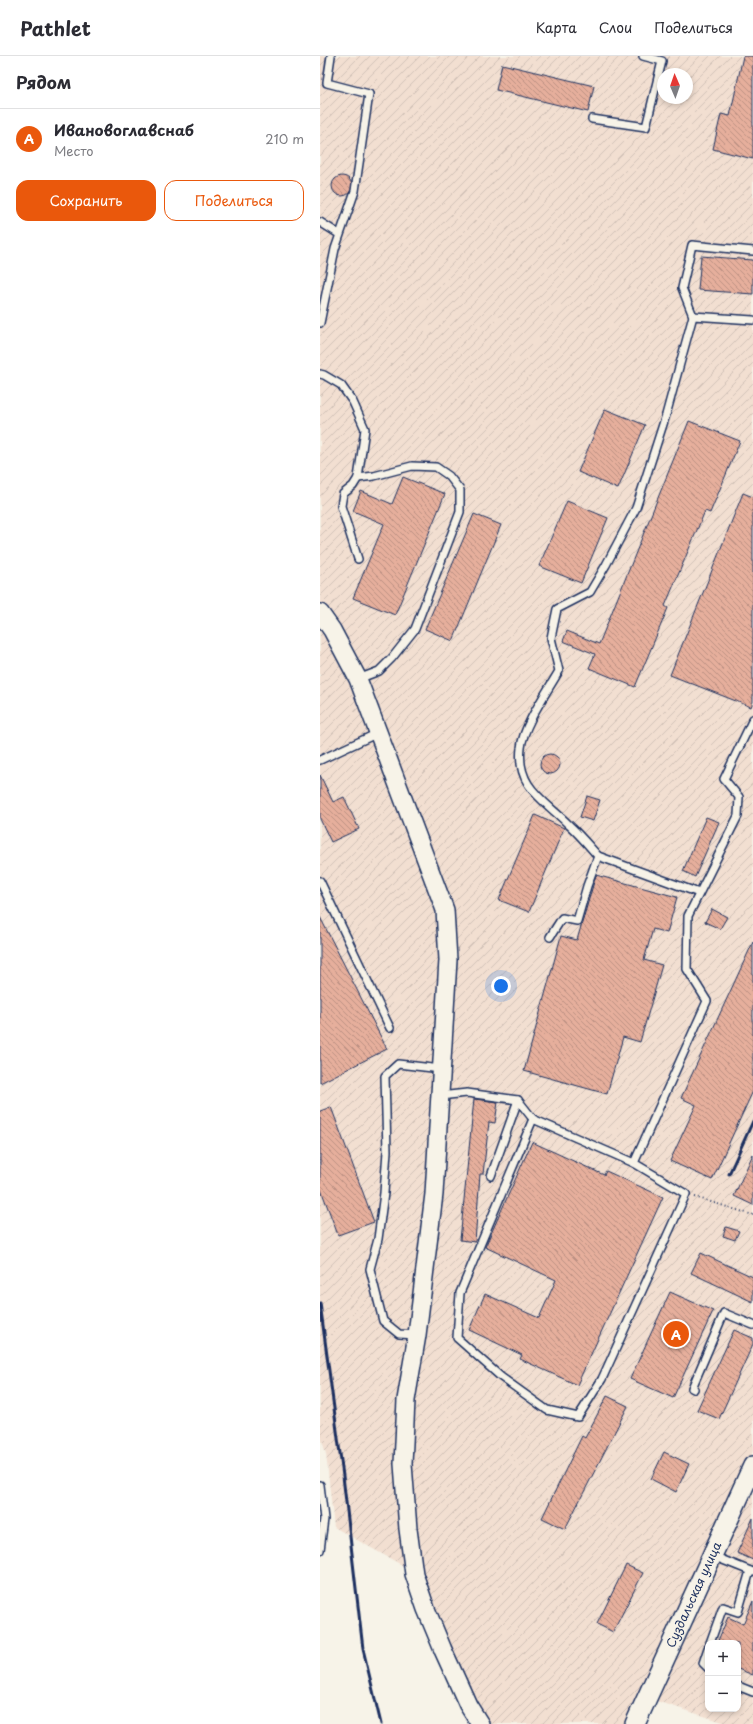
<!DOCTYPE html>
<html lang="ru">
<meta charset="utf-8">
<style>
body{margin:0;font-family:"Playpen Sans",sans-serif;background:#f7f7f7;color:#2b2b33}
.controls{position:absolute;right:12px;bottom:12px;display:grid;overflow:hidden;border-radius:8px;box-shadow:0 2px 6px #0003}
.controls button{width:36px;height:36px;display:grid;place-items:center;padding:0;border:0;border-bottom:1px solid #e1e1e2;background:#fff;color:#2b2b33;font:20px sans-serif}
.compass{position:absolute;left:337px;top:12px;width:36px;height:36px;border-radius:50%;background:#fff;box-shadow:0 2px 6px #0003;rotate:358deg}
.you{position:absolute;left:181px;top:930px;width:14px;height:14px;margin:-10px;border:3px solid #fff;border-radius:50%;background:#1a73e8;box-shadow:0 0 0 6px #1a73e833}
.badge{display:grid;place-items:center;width:26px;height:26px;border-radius:50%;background:#ea580c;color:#fff;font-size:13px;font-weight:700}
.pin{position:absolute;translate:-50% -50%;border:2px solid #fff;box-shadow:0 1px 4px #0006}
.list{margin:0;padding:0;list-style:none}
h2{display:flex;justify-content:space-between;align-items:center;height:52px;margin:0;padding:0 16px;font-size:17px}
h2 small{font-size:13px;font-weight:400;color:#7c7c81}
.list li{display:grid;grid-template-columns:26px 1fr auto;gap:12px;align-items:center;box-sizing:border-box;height:60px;padding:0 16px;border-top:1px solid #e1e1e2}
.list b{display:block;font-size:15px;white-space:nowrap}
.list p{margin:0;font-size:13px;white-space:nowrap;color:#7c7c81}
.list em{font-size:13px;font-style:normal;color:#7c7c81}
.actions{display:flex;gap:8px;padding:12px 16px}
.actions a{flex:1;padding:9px 0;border:1px solid #ea580c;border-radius:12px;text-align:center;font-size:14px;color:#ea580c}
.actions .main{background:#ea580c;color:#fff}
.map{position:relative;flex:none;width:433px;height:1668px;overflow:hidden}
header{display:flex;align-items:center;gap:24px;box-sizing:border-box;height:56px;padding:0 20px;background:#fff;border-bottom:1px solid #e1e1e2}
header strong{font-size:19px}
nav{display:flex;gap:22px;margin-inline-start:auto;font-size:14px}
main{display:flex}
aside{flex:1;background:#fff}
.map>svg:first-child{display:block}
</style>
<header>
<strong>Pathlet</strong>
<nav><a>Карта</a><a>Слои</a><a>Поделиться</a></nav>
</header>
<main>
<aside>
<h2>Рядом<small></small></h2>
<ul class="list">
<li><span class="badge">A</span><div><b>Ивановоглавснаб</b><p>Место</p></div><em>210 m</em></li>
</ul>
<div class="actions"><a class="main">Сохранить</a><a>Поделиться</a></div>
</aside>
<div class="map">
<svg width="433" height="1668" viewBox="0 0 433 1668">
<defs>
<pattern id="industrial-furrows" width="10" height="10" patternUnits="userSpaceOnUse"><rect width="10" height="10" fill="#f2dfd1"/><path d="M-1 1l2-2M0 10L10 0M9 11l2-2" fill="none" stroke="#cfc0b6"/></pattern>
<pattern id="building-back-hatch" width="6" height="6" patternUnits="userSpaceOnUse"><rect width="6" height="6" fill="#e6af9c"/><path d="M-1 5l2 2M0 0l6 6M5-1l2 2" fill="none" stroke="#ba8f82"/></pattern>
</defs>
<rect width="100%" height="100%" fill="#f7f3e8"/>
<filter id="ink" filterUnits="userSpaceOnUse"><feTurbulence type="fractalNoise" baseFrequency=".025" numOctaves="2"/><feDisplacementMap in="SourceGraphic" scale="8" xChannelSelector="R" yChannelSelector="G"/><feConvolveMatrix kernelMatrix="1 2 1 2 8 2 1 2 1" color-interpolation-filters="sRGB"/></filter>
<g filter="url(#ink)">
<!-- industrial -->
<g fill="url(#industrial-furrows)" fill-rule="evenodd">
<path d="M0 0H433V1395L310 1668H162L87 1512 14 1471 6 1398 0 1378ZM343 18H367V42H343Z"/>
<path d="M433 1422V1668H409L333 1644ZM388 1587H418V1653H388Z"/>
</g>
<!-- building -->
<g fill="url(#building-back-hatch)" stroke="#1b2f5e">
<polygon points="423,0 433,0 433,103 393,93 401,58 410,60"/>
<polygon points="182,8 274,30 268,56 176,34"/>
<circle cx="22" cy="130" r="10"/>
<polygon points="381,200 433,204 433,238 378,234"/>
<polygon points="285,353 325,369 298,433 258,416"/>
<polygon points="369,365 420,385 390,457 385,455 345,550 348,552 315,631 269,612 275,598 243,585 247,575 279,588"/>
<polygon points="83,421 125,438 75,559 33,542 64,468 33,455 41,435 72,448"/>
<polygon points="423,437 433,441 433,646 431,651 350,619"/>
<polygon points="247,445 288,462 261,527 219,510"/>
<polygon points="154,458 181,469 133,585 105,573"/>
<circle cx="230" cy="708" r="10"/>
<polygon points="0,719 13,746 24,741 39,773 11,786 0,763"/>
<polygon points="267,740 280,744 273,765 260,761"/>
<polygon points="215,759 244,772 209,856 179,844"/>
<polygon points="386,761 399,766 375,821 363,815"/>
<polygon points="276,819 357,841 347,877 333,873 324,904 342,909 320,986 303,981 287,1038 204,1015 241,880 257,884"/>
<polygon points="392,853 407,861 400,873 385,866"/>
<polygon points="0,861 67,993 0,1027"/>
<polygon points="433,886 433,1035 392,1124 350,1105 376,1049 361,1042"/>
<polygon points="154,1043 178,1046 175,1067 169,1066 163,1118 160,1118 155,1186 140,1184"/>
<polygon points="11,1051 54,1166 18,1179 0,1131 0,1055"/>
<polygon points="212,1086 284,1119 286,1115 343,1141 257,1329 200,1303 202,1299 149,1274 165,1238 219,1262 236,1224 165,1191"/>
<polygon points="433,1098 433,1149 414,1140"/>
<polygon points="406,1171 419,1175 415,1184 403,1180"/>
<polygon points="381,1197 433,1221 433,1246 371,1217"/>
<polygon points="350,1236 393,1255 353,1342 310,1323"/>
<polygon points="414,1274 433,1282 433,1288 399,1363 377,1354"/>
<polygon points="287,1340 308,1350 245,1473 222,1462 262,1380 265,1382"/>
<polygon points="344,1396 369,1408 356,1436 331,1423"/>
<polygon points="433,1462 433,1504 417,1497"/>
<polygon points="306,1509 323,1517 293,1576 277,1568"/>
<polygon points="433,1545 433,1619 418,1613 418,1587 397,1587 408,1561 423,1568"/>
</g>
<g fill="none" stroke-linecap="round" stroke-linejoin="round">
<defs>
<g id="service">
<polyline points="272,63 326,71 342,5 323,0"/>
<polyline points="0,166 19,178"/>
<polyline points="373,260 362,232 372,189 433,195"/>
<polyline points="0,267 15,193 35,135 49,38 7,27 11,0"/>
<polyline points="0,318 4,319 21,329 33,346 45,373 38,422 33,430 23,438 21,450 38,503"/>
<polyline points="38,422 54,420 92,410 116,411 129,420 140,434 140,456 95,573 72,602 59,615 38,623"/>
<polyline points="0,704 58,677"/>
<path d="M278 800C269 790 260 779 249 769 226 745 196 732 201 692 203 670 227 636 239 615L231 582 237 553 270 536 286 509 316 452 346 359 373 260 433 264"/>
<polyline points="0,825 70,972"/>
<polyline points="230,881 242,862 257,865 267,830 278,800 379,837"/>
<polyline points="120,1040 147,1037 198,1044 213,1063 314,1107"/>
<polyline points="213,1063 140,1237 137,1282 181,1321 227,1354 258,1361 282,1323 366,1138 314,1107 387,945 367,913 368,860 418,760 419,741 404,723 433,663"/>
<polyline points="171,1120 198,1044"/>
<polyline points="97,1279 79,1278 63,1265 50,1213 58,1183 64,1137 67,1095 65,1020 78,1008 121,1013"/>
<polyline points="374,1333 372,1332 404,1257 433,1269"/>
<polyline points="0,1429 4,1463 0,1494"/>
<polyline points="393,1500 433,1516"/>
<polyline points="390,1587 403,1551 418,1556 430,1515"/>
<polyline points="388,1592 383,1607 388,1612"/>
<polyline points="418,1630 433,1636"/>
</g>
<polyline id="tertiary" points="0,557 12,574 38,623 125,854 128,904 114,1138 97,1279 86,1344 83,1408 88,1473 94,1518 106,1553 123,1594 148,1649 160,1668"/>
<g id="secondary">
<path id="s1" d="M315 1668 433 1410"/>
</g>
</defs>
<!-- service casing -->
<use href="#service" stroke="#1b2f5e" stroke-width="10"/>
<!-- tertiary casing -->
<use href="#tertiary" stroke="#1b2f5e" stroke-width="20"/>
<!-- secondary casing -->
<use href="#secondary" stroke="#1b2f5e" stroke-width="22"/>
<!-- path -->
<polyline stroke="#1b2f5e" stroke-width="2" stroke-dasharray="1 3" stroke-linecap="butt" points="375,1141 433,1159"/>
<!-- service -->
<use href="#service" stroke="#f7f3e8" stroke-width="7"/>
<!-- tertiary -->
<use href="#tertiary" stroke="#f7f3e8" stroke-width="17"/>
<!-- secondary -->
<use href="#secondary" stroke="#f7f3e8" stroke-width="19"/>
<!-- rail -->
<g stroke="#1b2f5e" stroke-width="3">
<polyline points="409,1118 433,1065"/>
<polyline points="0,1247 23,1420 43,1593 61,1668"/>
</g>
</g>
</g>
<g text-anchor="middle" stroke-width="3" stroke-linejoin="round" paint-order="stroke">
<!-- street labels -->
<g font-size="12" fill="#1b2f5e" stroke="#f7f3e8">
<text dy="4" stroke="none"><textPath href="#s1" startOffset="142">Суздальская улица</textPath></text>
</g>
</g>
</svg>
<div class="controls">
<button>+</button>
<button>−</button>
</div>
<svg class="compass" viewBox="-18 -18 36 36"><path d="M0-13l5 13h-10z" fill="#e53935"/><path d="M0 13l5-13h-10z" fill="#7c7c81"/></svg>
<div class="you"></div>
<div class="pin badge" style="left:356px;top:1278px">A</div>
</div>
</main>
